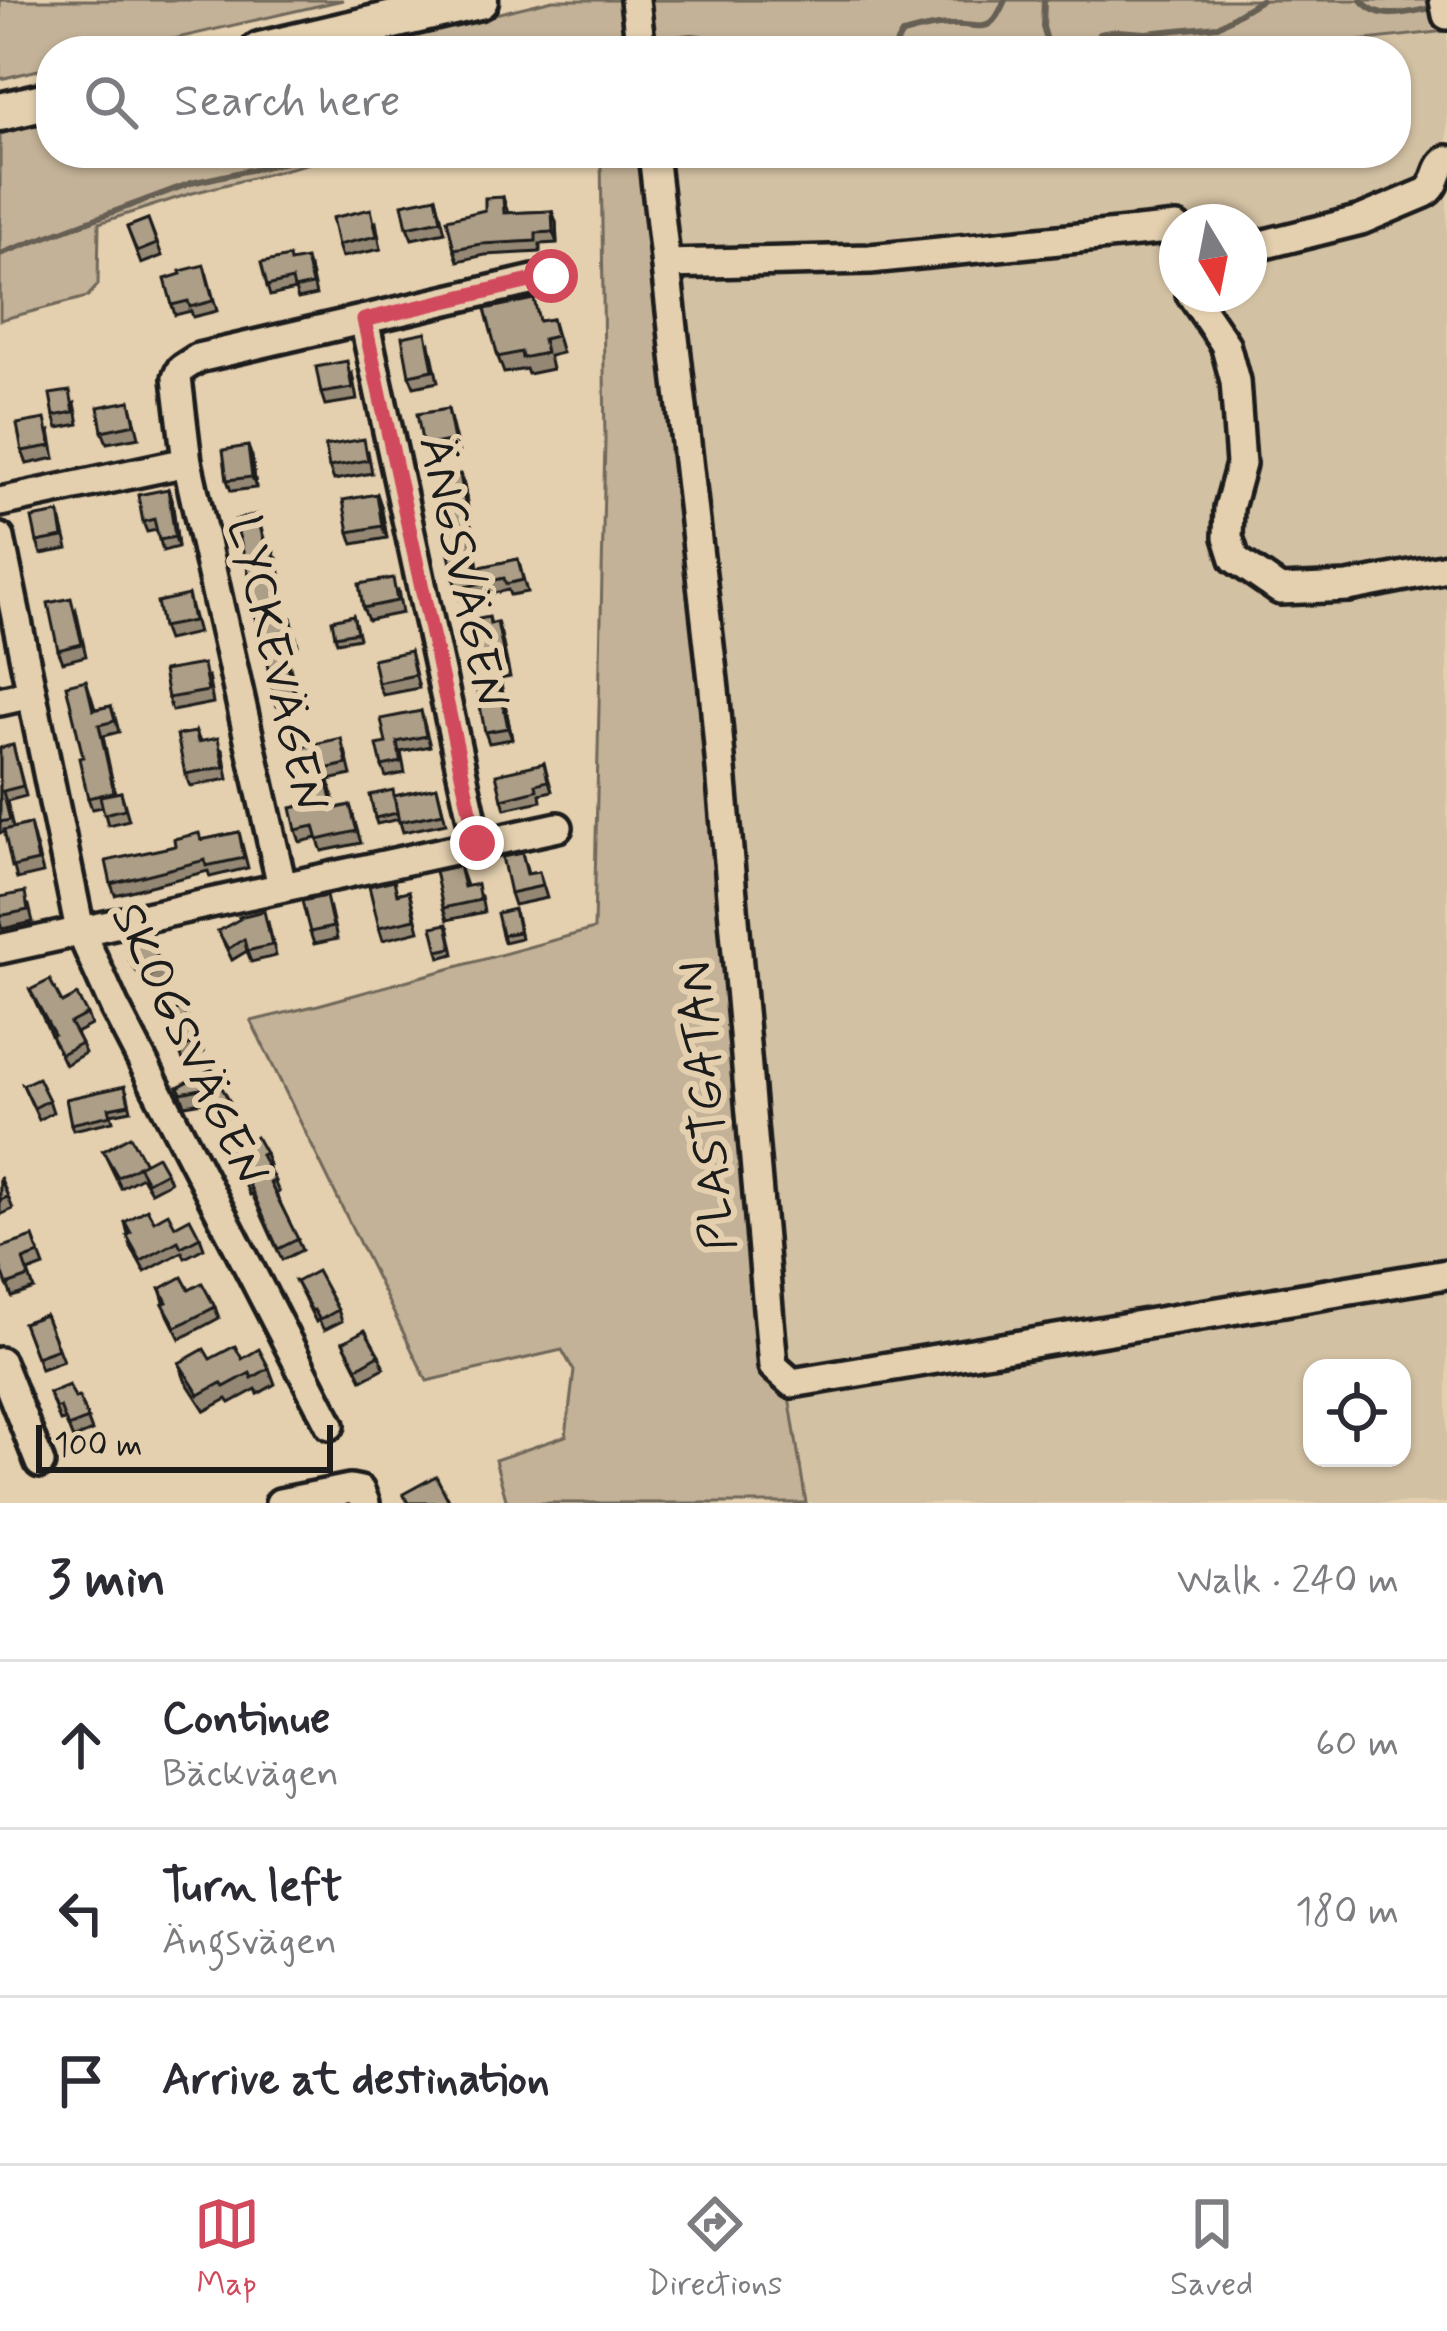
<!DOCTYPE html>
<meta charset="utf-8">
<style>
body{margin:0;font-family:Mynerve,sans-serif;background:#f2f2f3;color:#2b2b33}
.controls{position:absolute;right:36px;bottom:36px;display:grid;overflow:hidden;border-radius:24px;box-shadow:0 3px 9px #0004}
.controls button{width:108px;height:108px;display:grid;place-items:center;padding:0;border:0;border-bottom:3px solid #e1e1e2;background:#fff;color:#2b2b33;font:60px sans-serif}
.compass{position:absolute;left:1159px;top:204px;width:108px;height:108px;border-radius:50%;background:#fff;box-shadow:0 3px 9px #0004;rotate:170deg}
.scale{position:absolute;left:36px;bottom:30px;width:297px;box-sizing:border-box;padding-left:12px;border:6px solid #1c1c1c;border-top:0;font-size:33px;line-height:42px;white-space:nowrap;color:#1c1c1c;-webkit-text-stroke:9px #e4d0af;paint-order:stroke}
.stop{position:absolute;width:36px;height:36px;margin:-27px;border:9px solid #d1495b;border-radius:50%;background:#fff}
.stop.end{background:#d1495b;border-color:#fff;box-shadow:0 3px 12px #0008}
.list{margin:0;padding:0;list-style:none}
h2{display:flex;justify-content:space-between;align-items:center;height:156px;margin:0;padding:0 48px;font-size:51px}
h2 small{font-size:39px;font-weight:400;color:#7c7c81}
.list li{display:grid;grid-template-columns:78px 1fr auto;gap:36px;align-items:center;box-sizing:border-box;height:168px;padding:0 48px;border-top:3px solid #e1e1e2}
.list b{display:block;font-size:45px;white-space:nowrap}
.list p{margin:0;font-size:39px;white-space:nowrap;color:#7c7c81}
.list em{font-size:39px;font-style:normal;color:#7c7c81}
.icon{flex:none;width:66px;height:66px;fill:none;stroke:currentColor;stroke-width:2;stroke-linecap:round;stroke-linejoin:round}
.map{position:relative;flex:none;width:1447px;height:1503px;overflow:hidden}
.search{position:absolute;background:#fff;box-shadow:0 3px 9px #0004;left:36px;right:36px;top:36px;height:132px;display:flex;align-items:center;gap:30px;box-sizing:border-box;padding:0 42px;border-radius:48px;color:#7c7c81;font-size:45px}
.sheet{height:660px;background:#fff}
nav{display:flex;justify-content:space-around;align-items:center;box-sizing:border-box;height:168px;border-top:3px solid #e1e1e2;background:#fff;font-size:33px;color:#7c7c81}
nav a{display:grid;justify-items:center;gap:6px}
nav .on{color:#d1495b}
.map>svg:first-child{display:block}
</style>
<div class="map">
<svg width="1447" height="1503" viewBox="0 0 1447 1503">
<rect width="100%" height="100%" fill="#e4d0af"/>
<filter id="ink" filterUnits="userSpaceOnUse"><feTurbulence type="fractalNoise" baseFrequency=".00833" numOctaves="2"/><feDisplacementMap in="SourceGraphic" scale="24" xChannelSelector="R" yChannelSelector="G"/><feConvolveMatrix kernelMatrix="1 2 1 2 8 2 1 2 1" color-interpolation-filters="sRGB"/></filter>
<g filter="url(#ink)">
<!-- built -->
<path fill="#d3c1a3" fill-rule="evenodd" d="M1447 31V1503H806L789 1396 766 1366 644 153H1396V51H1267ZM1177 222H1249V294H1177ZM1312 1368H1402V1458H1312Z"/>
<!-- green -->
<g fill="#c3b297" stroke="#70675a" stroke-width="3">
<polygon points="0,0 343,0 121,51 51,51 51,67 0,79"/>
<polygon points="553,0 1447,0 1447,31 1267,51 342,51"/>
<polygon points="51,121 51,153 349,153 189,194 99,223 98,285 87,297 0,320 0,134"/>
<polygon points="601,153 644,153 766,1365 789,1396 806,1503 507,1503 495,1460 566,1436 574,1371 562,1350 427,1381 251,1021 318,1005 594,929 605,441"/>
</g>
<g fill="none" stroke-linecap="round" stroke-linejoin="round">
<!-- stream -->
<g stroke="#665f53" stroke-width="6">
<polyline points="1044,0 1043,27 1050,51"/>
<path d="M1361 0C1381 24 1410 11 1438 7"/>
<path d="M647 49C683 34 697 29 732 51"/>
<path d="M892 51 902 34C918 30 934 25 951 25 983 23 989 38 1005 0"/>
<polyline points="1089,51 1099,34 1117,31 1146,33 1218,26 1261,0"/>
<polyline points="0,254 191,183 327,153"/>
</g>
<defs>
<g id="minor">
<polyline points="635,0 641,51"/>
<polyline points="1444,0 1447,15"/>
<polyline points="653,153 714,689 773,1366 792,1383 1447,1274"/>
<path d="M1249 248 1361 220 1425 193C1439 186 1435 168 1447 160"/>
<polyline points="666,264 870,259 1177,228"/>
<polyline points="1191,294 1225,344 1235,381 1241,464 1229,508 1228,537 1235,559 1280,590 1348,587 1447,568"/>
<polyline points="364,320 477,843"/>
<polyline points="187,462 282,886"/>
<polyline points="0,502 187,462 177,378 181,369 198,358 551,276"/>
<polyline points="0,538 80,930 114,1006 330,1425"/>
<polyline points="0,701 31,694"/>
<polyline points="0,949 558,827"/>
<polyline points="0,1362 40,1463"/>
<polyline points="280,1503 350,1489 360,1491 365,1503"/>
</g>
<g id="major">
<polyline points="260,51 479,0"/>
<polyline points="0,112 51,100"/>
</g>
</defs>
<!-- minor casing -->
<use href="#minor" stroke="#1c1c1c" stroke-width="36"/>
<!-- major casing -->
<use href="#major" stroke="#1c1c1c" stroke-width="45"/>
<!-- minor -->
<use href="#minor" stroke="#e4d0af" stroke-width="27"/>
<!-- major -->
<use href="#major" stroke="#e4d0af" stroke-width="36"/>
</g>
<!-- wall -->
<g fill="#948874" stroke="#1c1c1c" stroke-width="3">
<polygon points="436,197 445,232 412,239 407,227"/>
<polygon points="503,197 508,213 552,211 556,222 557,243 540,244 540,252 485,255 458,261 454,249 485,210"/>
<polygon points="148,219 162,256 141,264 127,227"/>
<polygon points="376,222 381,249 342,257 338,245"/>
<polygon points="290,262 310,268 316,295 298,299 295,290 270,296 267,286"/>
<polygon points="207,275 217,311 193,317 191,311 175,315 172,305"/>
<polygon points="552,319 562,353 549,356 552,369 528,374 526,369 504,373 498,357 541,321"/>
<polygon points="430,344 438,382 414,387 409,375"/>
<polygon points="352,373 357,400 325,405 321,393"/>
<polygon points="130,401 139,437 107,443 102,431"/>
<polygon points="75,403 79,424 58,428 54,416"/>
<polygon points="448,409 459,453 428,458 423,446"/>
<polygon points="50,431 55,458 27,464 22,451"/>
<polygon points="368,451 372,473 334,480 329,467"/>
<polygon points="252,457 256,488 231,491 227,480"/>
<polygon points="460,474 464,485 478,568 518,559 527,592 510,595 508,590 460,600 456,589"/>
<polygon points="168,489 172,499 178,547 163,551 157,530 147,532 143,522"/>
<polygon points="377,494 381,506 387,538 353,544 349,532"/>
<polygon points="59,513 68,549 41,554 37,542"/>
<polygon points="257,514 267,549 277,558 280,573 273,574 283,620 291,618 298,645 286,647 297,701 277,706 273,695 262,635 257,625 253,591"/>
<polygon points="398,590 402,613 368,620 363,608"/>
<polygon points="188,595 198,633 167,640 162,627"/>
<polygon points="76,610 86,656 63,662 58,650"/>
<polygon points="353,615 359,638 337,642 335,636"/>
<polygon points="489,617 491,624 497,622 501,634 510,677 500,679 512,739 489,743 485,732"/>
<polygon points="410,651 419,688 383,695 378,683"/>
<polygon points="208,676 213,703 172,711 168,698"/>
<polygon points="86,680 95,709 111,706 115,717 119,732 103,736 115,793 121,792 129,820 108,825 103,807 92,809 88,798 83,757"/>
<polygon points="421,711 430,746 401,752 405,773 386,777 382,766 386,743"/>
<polygon points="196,732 200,742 223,750 228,779 190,786 185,774"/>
<polygon points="13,745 26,796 7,801 13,828 30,824 43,873 17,879 5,832 0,833 0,748"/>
<polygon points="297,748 345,750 351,775 329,780 336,808 350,805 361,843 322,851 317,838 300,842 296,830 309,804"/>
<polygon points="544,763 552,791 540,794 541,801 505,809 502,799"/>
<polygon points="437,787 446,823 403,832 399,819 377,824 375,818 395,796"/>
<polygon points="239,832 248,868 210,877 208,871 115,895 111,884 202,840"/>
<polygon points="522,853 528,874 539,872 547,898 514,905 510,893"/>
<polygon points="459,866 466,886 481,896 484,912 447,920 443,908"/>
<polygon points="409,891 419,931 383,940 379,927 399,893"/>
<polygon points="0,897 29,905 33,922 2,929 0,923"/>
<polygon points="330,908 337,939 314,944 310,932"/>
<polygon points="516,915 521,938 504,942 502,935"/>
<polygon points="268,922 276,956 251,962 247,951 232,960 218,931"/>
<polygon points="449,930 454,954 440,958 438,951"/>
<polygon points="126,948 164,967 168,980 149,991 130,961"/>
<polygon points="30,990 87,1014 91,1025 76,1033 85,1053 65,1065"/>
<polygon points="163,1018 200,1040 204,1052 184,1062"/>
<polygon points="212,1069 234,1114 214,1125 203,1102 185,1105 178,1087"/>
<polygon points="23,1085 49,1100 53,1112 39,1120"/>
<polygon points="127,1092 131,1110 111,1114 113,1121 73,1130 71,1124"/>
<polygon points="229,1150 265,1153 269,1165 267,1166 279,1192 276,1194 302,1250 282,1260 252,1194 250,1195"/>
<polygon points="103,1151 145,1163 166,1172 170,1182 151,1192 142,1177 121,1188"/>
<polygon points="0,1177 13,1209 0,1215"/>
<polygon points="154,1221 200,1237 204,1248 185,1258 182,1252 145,1272 131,1247 125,1222"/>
<polygon points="33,1237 44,1266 28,1272 34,1289 12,1297 0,1265"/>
<polygon points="296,1282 338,1310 342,1321 324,1330 318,1320 316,1322"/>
<polygon points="160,1289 189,1290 215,1307 219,1318 180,1339 168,1315"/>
<polygon points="45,1315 63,1361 41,1369 23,1323"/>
<polygon points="343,1342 379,1355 384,1368 362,1380"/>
<polygon points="210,1359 242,1359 269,1368 275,1384 258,1394 256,1389 230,1403 227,1399 205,1411 185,1380 179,1363"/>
<polygon points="49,1393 75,1398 79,1397 92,1431 73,1439 65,1420 60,1421"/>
</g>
<!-- shaded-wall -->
<g fill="#786f5e" stroke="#1c1c1c" stroke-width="3">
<polygon points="552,211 556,222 557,243 553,232"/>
<polygon points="248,446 252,457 256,488 252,477"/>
<polygon points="460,474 464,485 480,580 476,568"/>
<polygon points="168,489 172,499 178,547 175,537"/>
<polygon points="377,494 381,506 387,538 382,526"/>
<polygon points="496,668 500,679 512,739 508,728"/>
</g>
<!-- building -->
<g fill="#ac9e87" stroke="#1c1c1c" stroke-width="3">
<polygon points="436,197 441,220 407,227 402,204"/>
<polygon points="503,197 504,213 552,211 553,232 536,233 536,241 481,244 454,249 447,219 485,210 485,198"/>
<polygon points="371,209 377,236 338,245 332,218"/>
<polygon points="148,219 157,244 137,252 127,227"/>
<polygon points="289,257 290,262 306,259 312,285 294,289 292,280 267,286 261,263"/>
<polygon points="204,265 213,301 190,307 188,301 172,305 165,279 181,274 180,271"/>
<polygon points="534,299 539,321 552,319 556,336 543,339 546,353 522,358 521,352 498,357 485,309"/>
<polygon points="426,332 433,370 409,375 402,337"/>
<polygon points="347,361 352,388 321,393 316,367"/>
<polygon points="70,391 74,412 54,416 50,394"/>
<polygon points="130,401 135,424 102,431 98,407"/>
<polygon points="448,409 454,440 423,446 417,414"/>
<polygon points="45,419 51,446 22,451 17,424"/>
<polygon points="364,439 368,460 329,467 325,446"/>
<polygon points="248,446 252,477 227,480 223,450"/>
<polygon points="460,474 476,568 518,559 523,580 506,584 504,578 456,589 434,479"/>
<polygon points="168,489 175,537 159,540 154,519 143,522 138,495"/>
<polygon points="377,494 382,526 349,532 343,500"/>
<polygon points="59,513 63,537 37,542 32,518"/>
<polygon points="257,514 266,550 273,548 276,563 270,564 282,620 291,618 294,634 282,637 293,691 273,695 260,625 257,625 250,592 253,591 235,520"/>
<polygon points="393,578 397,601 363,608 359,584"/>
<polygon points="188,595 193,621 162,627 157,602"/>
<polygon points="71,598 82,644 58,650 48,603"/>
<polygon points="353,615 357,632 335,636 332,620"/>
<polygon points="489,617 490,624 497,622 506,666 496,668 508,728 485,732 464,622"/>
<polygon points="410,651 415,675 378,683 373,659"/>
<polygon points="203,664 208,691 168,698 163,671"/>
<polygon points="86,680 93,710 111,706 115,721 99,725 114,792 88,798 79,758 83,757 66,685"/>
<polygon points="421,711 426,736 397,742 401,762 382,766 377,745 386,743 381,719"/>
<polygon points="196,732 198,742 218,738 224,767 185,774 177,735"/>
<polygon points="341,738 347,764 325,769 334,809 350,805 357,831 318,840 314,826 296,830 291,808 309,804 297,748"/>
<polygon points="13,745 23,786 3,791 10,820 0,822 0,748"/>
<polygon points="544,763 548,781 536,784 537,790 502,799 496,774"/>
<polygon points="437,787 443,813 399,822 394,796"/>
<polygon points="393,790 397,813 375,818 370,795"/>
<polygon points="121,792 125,809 104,814 100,796"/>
<polygon points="30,824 38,861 12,867 4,830"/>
<polygon points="239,832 244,858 206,866 205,860 111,884 106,861 175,846 174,839 199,833 201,840"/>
<polygon points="522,853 527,874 539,872 542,886 510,893 502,857"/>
<polygon points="459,866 464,887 477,884 480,900 443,908 435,871"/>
<polygon points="394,880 397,894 409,891 415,919 379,927 369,886"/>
<polygon points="25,892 28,910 0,916 0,897"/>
<polygon points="326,896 333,927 310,932 302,901"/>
<polygon points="514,909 519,932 502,935 497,913"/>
<polygon points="264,911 272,945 247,951 244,939 228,949 218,931 240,919 239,917"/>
<polygon points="447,924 452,948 438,951 432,927"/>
<polygon points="145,937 164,967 145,979 126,948"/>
<polygon points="50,980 62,1003 77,995 87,1014 70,1023 81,1043 61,1054 51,1036 54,1034 30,990"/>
<polygon points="182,1007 200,1040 180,1050 163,1018"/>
<polygon points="212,1069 220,1085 181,1093 178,1087"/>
<polygon points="38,1078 49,1100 34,1108 23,1085"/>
<polygon points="125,1086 129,1104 109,1108 111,1115 71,1124 66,1099"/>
<polygon points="221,1086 230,1102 210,1113 201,1096"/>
<polygon points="130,1136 145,1163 118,1177 103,1151"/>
<polygon points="256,1137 265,1153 261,1155 275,1181 270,1183 298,1239 278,1249 248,1182 245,1183 229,1150"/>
<polygon points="157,1156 166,1172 147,1182 138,1166"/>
<polygon points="0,1177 8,1197 0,1200"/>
<polygon points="147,1209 154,1221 168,1213 175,1226 190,1218 200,1237 181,1247 178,1241 141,1261 127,1236 131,1233 125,1222"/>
<polygon points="33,1237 39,1254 23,1260 29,1277 7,1285 0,1265 0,1248"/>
<polygon points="317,1271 338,1310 320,1320 314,1310 312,1311 296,1282"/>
<polygon points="182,1277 189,1290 202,1283 215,1307 176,1327 163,1304 167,1302 160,1289"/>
<polygon points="45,1315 58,1349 36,1357 23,1323"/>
<polygon points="365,1330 379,1355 357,1368 343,1342"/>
<polygon points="235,1346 242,1359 259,1349 269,1368 252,1378 250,1373 224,1387 221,1383 199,1395 179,1363 204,1349 210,1359"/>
<polygon points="69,1385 75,1398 79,1397 88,1419 68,1427 60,1407 56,1409 49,1393"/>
<polygon points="436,1476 450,1503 408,1503 403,1494"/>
</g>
</g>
<g fill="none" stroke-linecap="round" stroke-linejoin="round" filter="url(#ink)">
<!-- route -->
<polyline stroke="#d1495b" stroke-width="15" points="477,843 364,320 551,276"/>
</g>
<g text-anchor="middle" stroke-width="12" stroke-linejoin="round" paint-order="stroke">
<!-- street labels -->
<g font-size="48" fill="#1c1c1c" stroke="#e4d0af">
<text transform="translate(465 572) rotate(78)" y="17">ÄNGSVÄGEN</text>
<text transform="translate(279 664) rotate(77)" y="17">LYCKEVÄGEN</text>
<text transform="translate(191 1044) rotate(65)" y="17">SKOGSVÄGEN</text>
<text transform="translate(705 1106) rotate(-95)" y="17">PLASTGATAN</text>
</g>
</g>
</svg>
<div class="controls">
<button><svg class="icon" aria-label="locate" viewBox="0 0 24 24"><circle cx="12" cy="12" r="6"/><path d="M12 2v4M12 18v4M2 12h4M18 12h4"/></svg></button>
</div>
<svg class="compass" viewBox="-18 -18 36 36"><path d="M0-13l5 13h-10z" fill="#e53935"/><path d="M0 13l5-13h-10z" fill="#7c7c81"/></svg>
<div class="scale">100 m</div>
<div class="stop" style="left:551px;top:276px"></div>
<div class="stop end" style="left:477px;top:843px"></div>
<div class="search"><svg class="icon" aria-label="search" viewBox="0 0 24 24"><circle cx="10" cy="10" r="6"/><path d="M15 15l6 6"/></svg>Search here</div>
</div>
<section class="sheet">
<h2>3 min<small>Walk · 240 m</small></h2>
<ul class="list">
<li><svg class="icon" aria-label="ahead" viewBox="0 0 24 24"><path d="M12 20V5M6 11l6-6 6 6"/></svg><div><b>Continue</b><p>Bäckvägen</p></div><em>60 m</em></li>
<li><svg class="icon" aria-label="left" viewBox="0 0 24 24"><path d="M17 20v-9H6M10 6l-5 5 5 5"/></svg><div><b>Turn left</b><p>Ängsvägen</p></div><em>180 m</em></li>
<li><svg class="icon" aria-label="arrive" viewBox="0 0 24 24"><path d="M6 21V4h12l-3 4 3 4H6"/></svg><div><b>Arrive at destination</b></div></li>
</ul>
</section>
<nav>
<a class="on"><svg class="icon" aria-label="map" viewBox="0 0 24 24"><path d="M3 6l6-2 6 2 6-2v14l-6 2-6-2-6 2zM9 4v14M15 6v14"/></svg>Map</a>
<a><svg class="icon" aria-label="directions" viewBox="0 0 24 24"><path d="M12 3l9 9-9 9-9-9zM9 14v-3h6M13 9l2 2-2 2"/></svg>Directions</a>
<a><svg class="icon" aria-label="saved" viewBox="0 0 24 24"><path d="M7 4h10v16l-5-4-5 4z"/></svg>Saved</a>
</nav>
